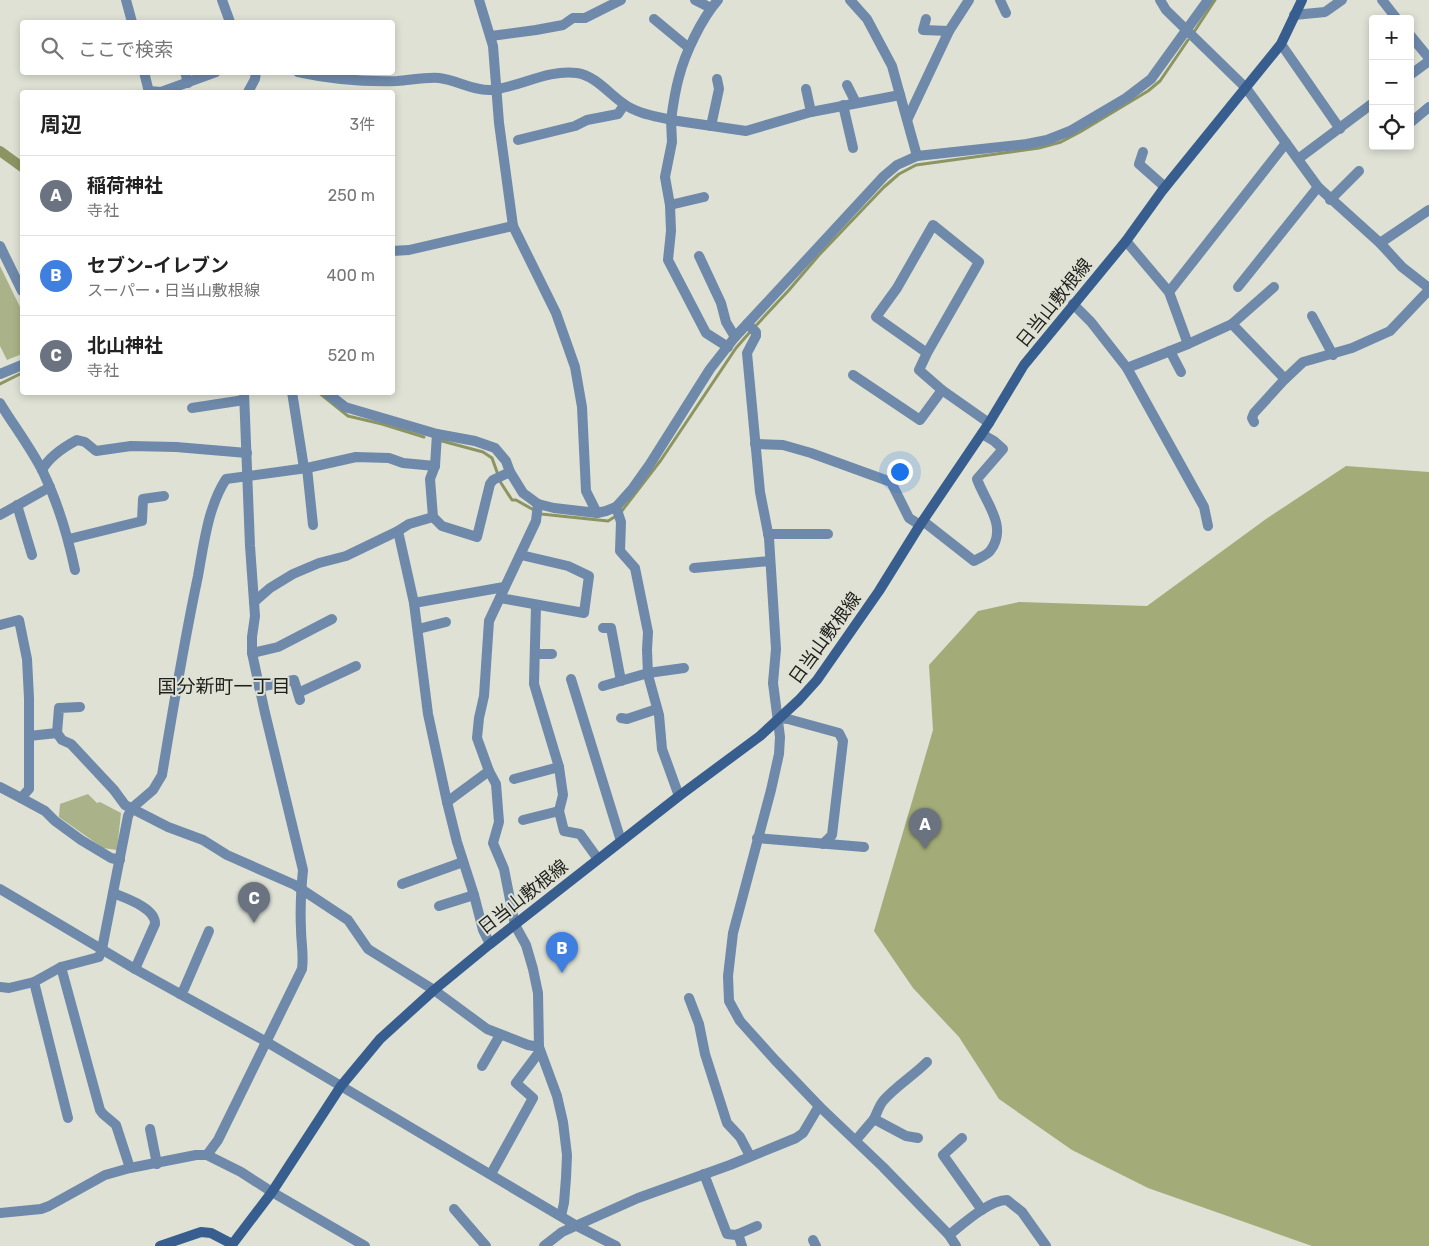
<!DOCTYPE html>
<html lang="ja">
<meta charset="utf-8">
<style>
body{margin:0;font-family:Rubik,"Noto Sans JP",sans-serif;background:#f2f2f2;color:#222}
.controls{position:absolute;right:15px;top:15px;display:grid;overflow:hidden;border-radius:5px;box-shadow:0 2px 8px #0003}
.controls button{width:45px;height:45px;display:grid;place-items:center;padding:0;border:0;border-bottom:1px solid #e0e0e0;background:#fff;color:#222;font:25px sans-serif}
.you{position:absolute;left:899px;top:471px;width:18px;height:18px;margin:-12px;border:4px solid #fff;border-radius:50%;background:#1a73e8;box-shadow:0 0 0 8px #1a73e833}
.badge{display:grid;place-items:center;width:32px;height:32px;border-radius:50%;background:#1661b0;color:#fff;font-size:16px;font-weight:700}
.pin{position:absolute;translate:-50% -41px;filter:drop-shadow(0 1px 2px #0008)}
.pin::after{content:'';position:absolute;top:26px;width:18px;height:15px;background:inherit;clip-path:polygon(0 0,100% 0,50% 100%)}
.list{margin:0;padding:0;list-style:none}
h2{display:flex;justify-content:space-between;align-items:center;height:65px;margin:0;padding:0 20px;font-size:21px}
h2 small{font-size:16px;font-weight:400;color:#767676}
.list li{display:grid;grid-template-columns:32px 1fr auto;gap:15px;align-items:center;box-sizing:border-box;height:80px;padding:0 20px;border-top:1px solid #e0e0e0}
.list b{display:block;font-size:19px;white-space:nowrap}
.list p{margin:0;font-size:16px;white-space:nowrap;color:#767676}
.list em{font-size:16px;font-style:normal;color:#767676}
.icon{flex:none;width:28px;height:28px;fill:none;stroke:currentColor;stroke-width:2;stroke-linecap:round;stroke-linejoin:round}
.map{position:relative;flex:none;width:1429px;height:1246px;overflow:hidden}
.search{position:absolute;background:#fff;box-shadow:0 2px 8px #0003;left:20px;top:20px;width:375px;height:55px;display:flex;align-items:center;gap:12px;box-sizing:border-box;padding:0 18px;border-radius:5px;color:#767676;font-size:19px}
.panel{position:absolute;background:#fff;box-shadow:0 2px 8px #0003;left:20px;top:90px;width:375px;height:305px;border-radius:5px}
.map>svg:first-child{display:block}
</style>
<div class="map">
<svg width="1429" height="1246" viewBox="0 0 1429 1246">
<rect width="100%" height="100%" fill="#dee1d4"/>
<!-- green -->
<g fill="#aab289">
<polygon points="0,266 22,311 22,354 7,360 0,346"/>
<polygon points="88,794 97,803 100,802 121,813 117,850 103,848 59,817 60,804"/>
</g>
<!-- forest -->
<polygon fill="#a3ac78" points="1346,466 1429,472 1429,1246 1312,1246 1148,1188 1072,1150 999,1099 959,1037 913,988 874,931 933,730 929,665 978,611 1019,602 1147,606 1266,519"/>
<g fill="none" stroke-linecap="round" stroke-linejoin="round">
<!-- stream -->
<g stroke="#8c9562" stroke-width="3">
<polyline points="1194,32 1215,0"/>
<polyline points="0,384 22,373"/>
<polyline points="318,392 348,416 382,424 424,437"/>
<polyline points="442,441 483,452 492,458 501,483 512,500 516,500 541,514 608,521 616,516"/>
<polyline points="621,512 661,460 736,348 750,332 789,290 819,255 884,187 899,174 916,165 1039,148 1061,142 1080,132 1148,91 1160,81 1188,40"/>
</g>
<!-- canal -->
<polyline stroke="#8c9562" stroke-width="10" points="0,151 22,167"/>
<!-- minor -->
<g stroke="#6e89aa" stroke-width="10">
<polyline points="126,0 132,22"/>
<polyline points="222,0 230,22"/>
<polyline points="479,0 493,46 499,123 513,226 556,313 575,367 582,407 586,491 597,513"/>
<polyline points="695,0 711,8"/>
<polyline points="850,0 867,19 892,66 917,156"/>
<polyline points="1000,0 1006,13"/>
<polyline points="1160,0 1166,10 1246,88 1318,187 1380,243 1402,267 1429,288"/>
<polyline points="1382,0 1397,19"/>
<polyline points="1294,15 1325,12 1342,0"/>
<polyline points="654,19 689,48"/>
<polyline points="926,19 923,30 949,31"/>
<polyline points="1410,35 1429,58"/>
<polyline points="491,36 536,30 563,25 573,18 585,18 621,0"/>
<polyline points="1281,44 1340,129"/>
<polyline points="144,72 149,92"/>
<polyline points="185,72 188,83"/>
<path d="M298 72C330 79 365 82 397 81 411 80 426 77 439 78 457 80 473 91 491 90 520 87 547 69 577 73 596 76 609 94 624 104 638 114 655 116 671 120 673 105 675 91 679 77 685 53 702 18 718 0"/>
<polyline points="1410,75 1429,61"/>
<polyline points="847,85 856,103"/>
<polyline points="806,89 811,112"/>
<polyline points="149,91 161,92 216,72"/>
<polyline points="248,92 255,79 256,72"/>
<polyline points="843,105 853,148"/>
<polyline points="908,118 949,31 969,0"/>
<polyline points="1410,123 1429,107"/>
<polyline points="711,126 719,89 717,79"/>
<polyline points="518,140 575,126 587,120 618,114 624,105"/>
<polyline points="1143,152 1139,164 1165,187"/>
<polyline points="1298,159 1373,103"/>
<polyline points="704,197 670,205 665,177 672,142 671,120 746,131 811,112 900,95"/>
<polyline points="1330,200 1359,171"/>
<polyline points="670,205 671,231 668,260 706,333 728,347"/>
<polyline points="1126,241 1169,292 1188,344"/>
<polyline points="1380,243 1429,210"/>
<polyline points="0,246 22,291"/>
<polyline points="392,251 409,250 513,226"/>
<polyline points="699,256 721,303 726,322 735,337"/>
<polyline points="1238,287 1318,187"/>
<polyline points="1169,292 1286,143"/>
<polyline points="1073,304 1091,322 1127,368 1204,507 1208,526"/>
<polyline points="1312,316 1333,355"/>
<polyline points="747,324 756,332 756,336 747,353 760,492 769,538 776,649 773,683 780,737 779,754 771,790 733,933 728,976 729,1001 740,1021 775,1060 819,1106 883,1167 949,1235 956,1246"/>
<polyline points="1232,324 1274,287"/>
<polyline points="1170,351 1181,372"/>
<polyline points="927,353 876,317 897,288 933,225 979,262 927,353 919,370 942,390 989,423"/>
<polyline points="1127,368 1188,344 1232,324 1285,379 1303,362 1352,348 1390,331 1429,290"/>
<polyline points="0,374 22,365"/>
<polyline points="853,375 920,420 942,390"/>
<polyline points="292,392 304,468"/>
<polyline points="326,392 345,407 437,434 475,441 495,448 506,461 510,472 523,493 538,504 554,508 597,513 606,511 616,507 633,488 650,464 710,369 735,337 884,176 897,165 917,156 1027,144 1047,140 1070,131 1126,98 1151,79 1208,0"/>
<path d="M0 403C14 426 31 448 43 472 58 503 68 537 75 570"/>
<polyline points="192,408 244,400"/>
<polyline points="1254,422 1252,418 1254,413 1285,379"/>
<polyline points="437,434 435,466 430,479 433,517 442,526 477,537 490,484 493,480 510,472"/>
<polyline points="755,444 783,445 811,453 891,482 909,518 920,525"/>
<polyline points="307,468 313,525"/>
<path d="M42 470C49 457 64 447 77 440L85 442 96 451 131 446 176 447 247 453"/>
<polyline points="538,504 536,521 489,621 484,696 479,718 477,738 489,771 496,784 499,822 493,843 504,869 515,925 526,945 533,969 538,993 539,1047 557,1096 563,1122 567,1155 566,1178 564,1203 561,1216"/>
<polyline points="17,505 32,555"/>
<polyline points="616,507 621,522 620,551 635,568 648,632 647,650 648,675 659,715 662,749 679,796"/>
<polyline points="0,515 50,487"/>
<polyline points="433,517 409,524 398,531 414,603 428,714 447,802 457,842 474,895 483,930 490,944"/>
<path d="M923 521 974 561C979 558 987 555 990 551 1009 527 985 502 977 479L1003 449 994 441 982 434"/>
<polyline points="768,534 828,534"/>
<polyline points="69,539 142,521 143,499 164,496"/>
<polyline points="694,568 770,561"/>
<polyline points="500,598 584,613 589,576 568,566 521,555"/>
<polyline points="254,602 270,588 293,574 319,563 346,556 398,531"/>
<polyline points="414,603 504,587"/>
<polyline points="536,606 534,684 559,767 563,795 559,811 564,831 580,834 598,859"/>
<polyline points="0,625 19,620 27,659 29,698 29,789 21,798 0,787"/>
<polyline points="603,628 611,628 621,681"/>
<polyline points="418,629 446,622"/>
<polyline points="252,653 278,647 332,619"/>
<polyline points="535,654 552,654"/>
<polyline points="571,679 621,841"/>
<polyline points="603,686 648,673 684,668"/>
<polyline points="259,687 294,680 300,700"/>
<polyline points="298,693 356,666"/>
<polyline points="621,718 627,719 657,709"/>
<polyline points="778,718 788,719 839,733 843,741 832,835 823,844"/>
<polyline points="57,733 59,708 80,707"/>
<polyline points="29,736 57,733 62,740 71,744 114,790 125,805 168,827 203,840 227,855 295,885 348,920 368,949 434,990 487,1029 528,1045 539,1047"/>
<polyline points="514,779 559,767"/>
<polyline points="21,798 45,811 55,821 81,840 111,858 120,860"/>
<polyline points="447,802 489,771"/>
<polyline points="523,820 559,811"/>
<polyline points="757,838 864,847"/>
<polyline points="402,884 463,862"/>
<path d="M113 893C125 898 156 908 155 924L135 969"/>
<polyline points="439,906 474,895"/>
<polyline points="61,967 100,1110 103,1114 116,1125 130,1168"/>
<polyline points="34,982 68,1118"/>
<path d="M0 987 9 988 34 982 61 967 99 957 102 949 128 816 132 808 153 790 162 775C173 708 184 642 198 576 204 543 208 507 226 479L307 468 356 457 389 458 403 463 435 466"/>
<polyline points="180,994 184,989 209,931"/>
<polyline points="689,998 699,1024 705,1054 727,1123 740,1137 750,1156"/>
<polyline points="482,1066 500,1035"/>
<path d="M874 1119C877 1113 879 1106 883 1101 896 1086 913 1076 927 1062"/>
<polyline points="150,1129 157,1164"/>
<polyline points="962,1138 943,1155 982,1210"/>
<polyline points="856,1140 874,1119 906,1136 918,1138"/>
<polyline points="207,1155 241,1172 272,1192 365,1246"/>
<polyline points="491,1174 533,1098 516,1083 540,1051"/>
<polyline points="704,1174 727,1234 736,1235 757,1226"/>
<polyline points="454,1209 486,1246"/>
<path d="M0 1213 41 1209 49 1206 105 1175 130 1168 196 1155H207L218 1140 302 969C304 955 301 942 301 929 300 909 301 890 303 870L265 713 252 653V637L255 616 250 546 244 392"/>
<polyline points="577,1226 616,1246"/>
<polyline points="738,1234 742,1246"/>
<path d="M949 1235C963 1224 989 1200 1007 1200L1022 1212 1046 1246"/>
<polyline points="813,1240 816,1246"/>
<polyline points="544,1246 562,1232 638,1198 730,1165 796,1138 803,1133 819,1106"/>
</g>
<!-- tertiary -->
<polyline stroke="#6e89aa" stroke-width="10" points="0,889 135,969 265,1041 577,1226"/>
<!-- secondary -->
<g stroke="#375e8e" stroke-width="10">
<polyline points="160,1246 201,1232 211,1233 232,1244"/>
<polyline points="231,1246 272,1192 341,1086 380,1039 434,990 490,944 679,796 760,736 799,700 817,680 879,591 920,525 989,423 1024,365 1126,241 1162,191 1281,44 1302,0"/>
</g>
</g>
<g text-anchor="middle" stroke-width="4" stroke-linejoin="round" paint-order="stroke">
<!-- street labels -->
<g font-size="18" fill="#1f201b" stroke="#dee1d4">
<text transform="translate(1054 303) rotate(-51)" y="6">日当山敷根線</text>
<text transform="translate(825 638) rotate(-54)" y="6">日当山敷根線</text>
<text transform="translate(523 897) rotate(-38)" y="6">日当山敷根線</text>
</g>
<!-- neighbourhood labels -->
<g font-size="19" fill="#1f201b" stroke="#dee1d4">
<text x="224" y="693">国分新町一丁目</text>
</g>
</g>
</svg>
<div class="controls">
<button>+</button>
<button>−</button>
<button><svg class="icon" aria-label="locate" viewBox="0 0 24 24"><circle cx="12" cy="12" r="6"/><path d="M12 2v4M12 18v4M2 12h4M18 12h4"/></svg></button>
</div>
<div class="you"></div>
<div class="pin badge" style="left:925px;top:849px;background:#6b7280">A</div>
<div class="pin badge" style="left:562px;top:973px;background:#3f7fe0">B</div>
<div class="pin badge" style="left:254px;top:923px;background:#6b7280">C</div>
<div class="search"><svg class="icon" aria-label="search" viewBox="0 0 24 24"><circle cx="10" cy="10" r="6"/><path d="M15 15l6 6"/></svg>ここで検索</div>
<section class="panel">
<h2>周辺<small>3件</small></h2>
<ul class="list">
<li><span class="badge" style="background:#6b7280">A</span><div><b>稲荷神社</b><p>寺社</p></div><em>250 m</em></li>
<li><span class="badge" style="background:#3f7fe0">B</span><div><b>セブン-イレブン</b><p>スーパー · 日当山敷根線</p></div><em>400 m</em></li>
<li><span class="badge" style="background:#6b7280">C</span><div><b>北山神社</b><p>寺社</p></div><em>520 m</em></li>
</ul>
</section>
</div>
